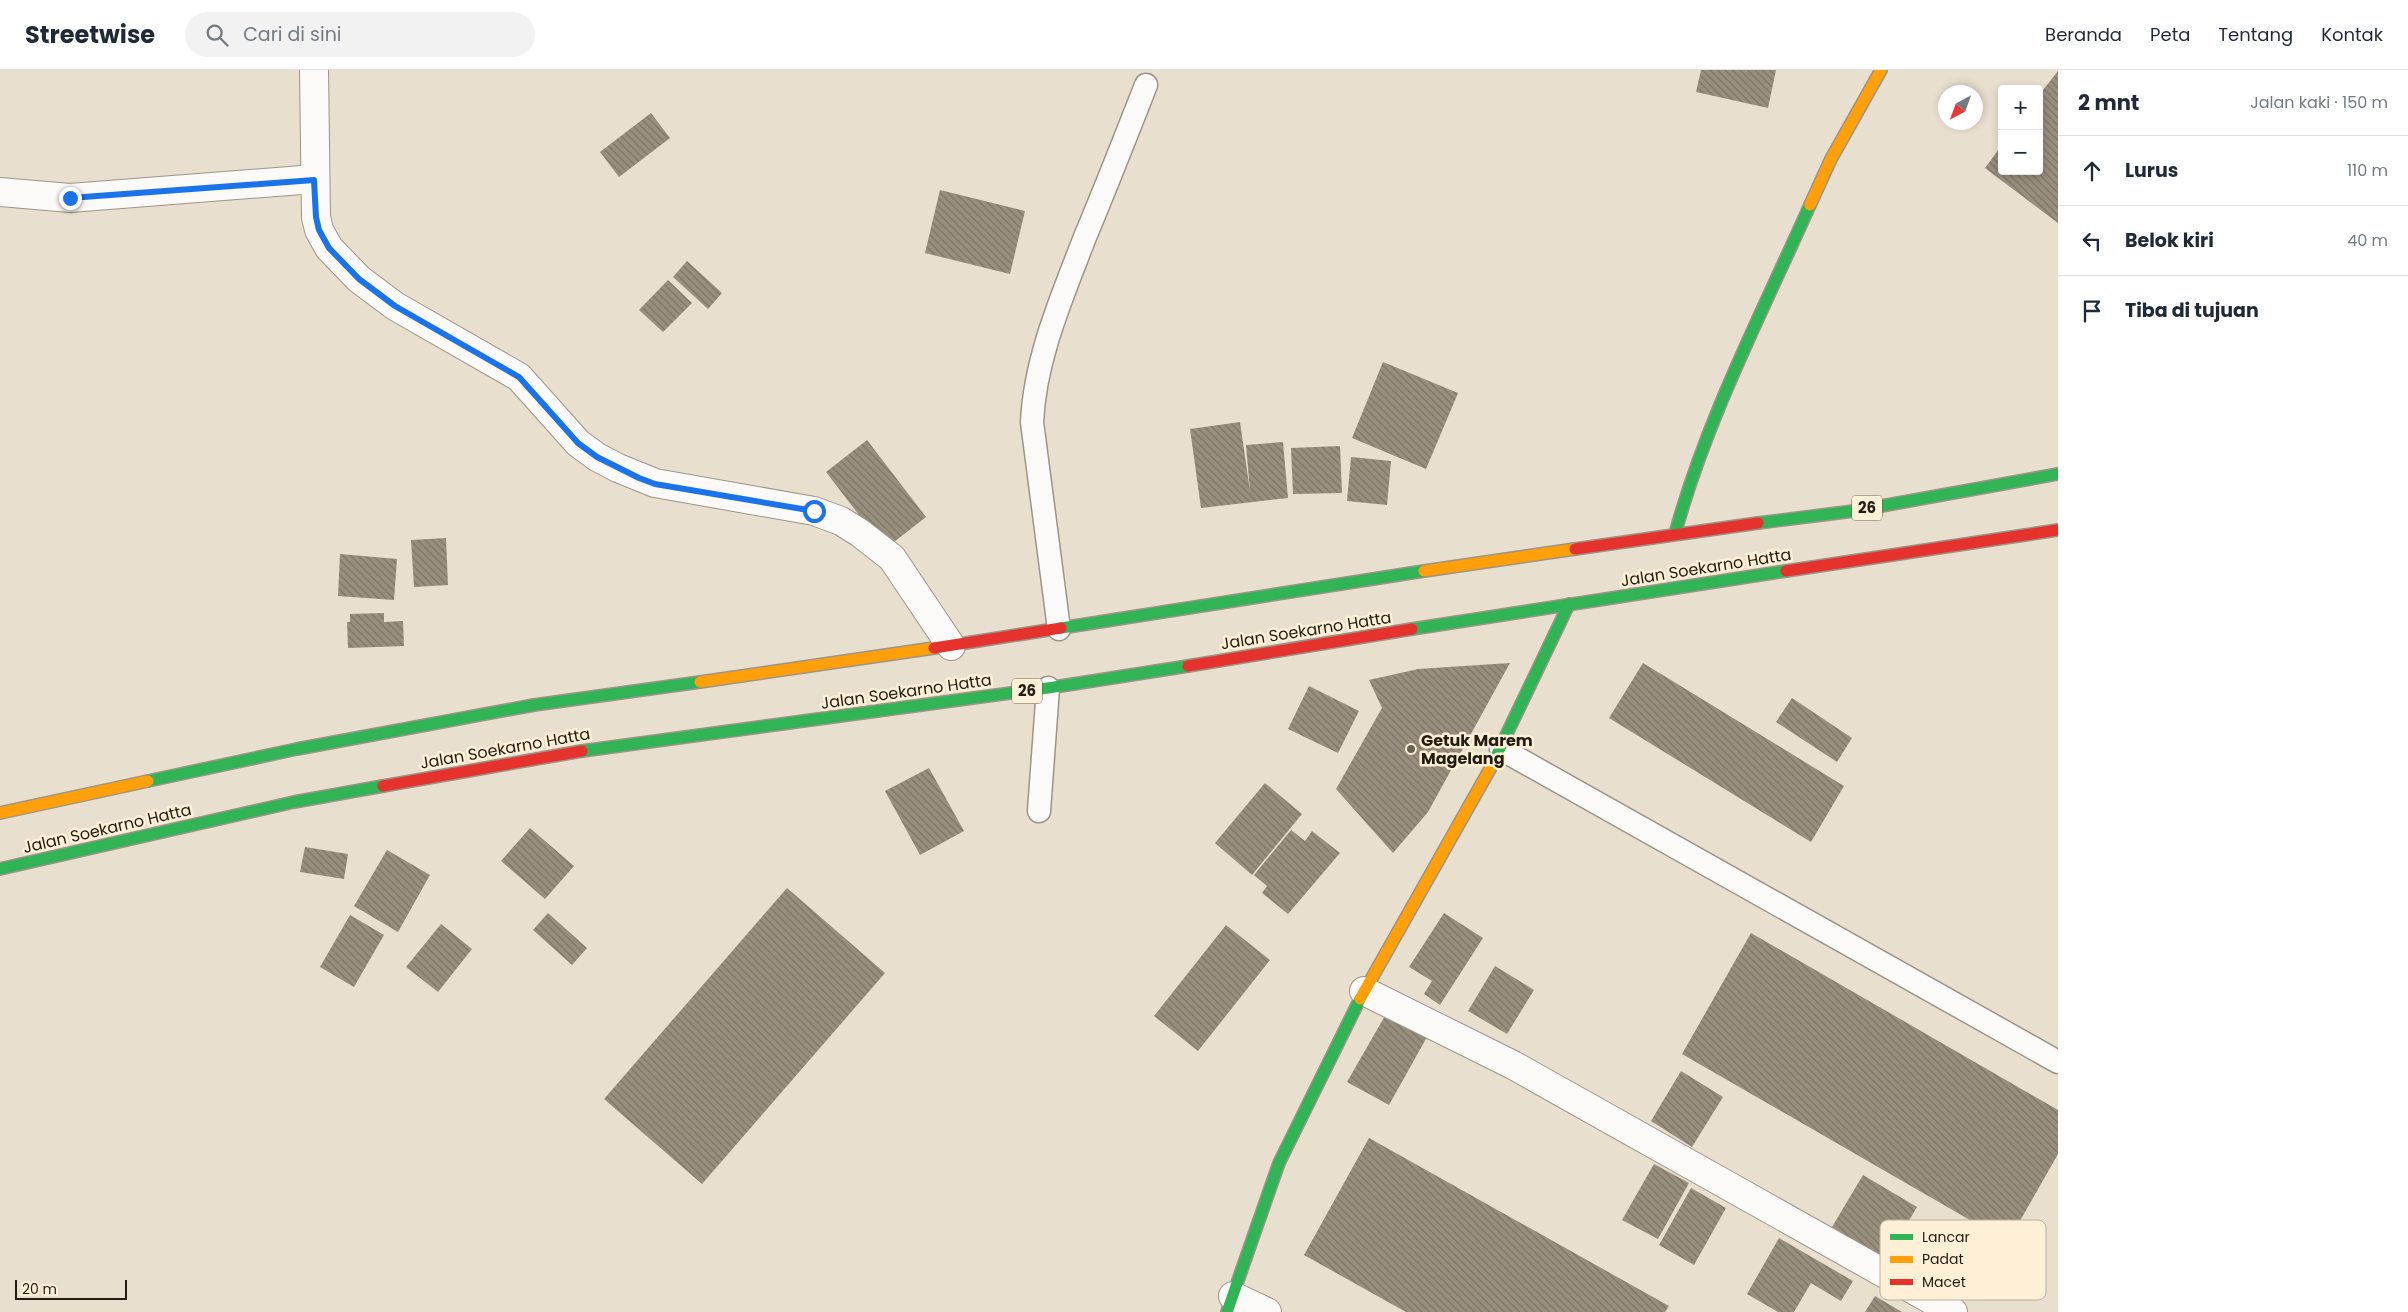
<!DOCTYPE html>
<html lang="id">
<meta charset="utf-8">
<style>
body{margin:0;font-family:Poppins,sans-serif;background:#f2f2f3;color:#1f2937}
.controls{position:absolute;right:15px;top:15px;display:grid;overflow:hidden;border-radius:5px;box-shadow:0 2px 8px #0003}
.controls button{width:45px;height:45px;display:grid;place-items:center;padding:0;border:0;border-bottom:1px solid #e0e1e3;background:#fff;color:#1f2937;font:25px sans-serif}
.compass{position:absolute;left:1938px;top:15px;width:45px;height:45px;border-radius:50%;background:#fff;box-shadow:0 2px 8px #0003;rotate:221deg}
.scale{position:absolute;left:15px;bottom:12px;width:112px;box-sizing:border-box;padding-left:5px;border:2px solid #231c11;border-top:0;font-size:14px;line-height:18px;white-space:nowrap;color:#231c11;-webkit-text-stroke:4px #feefd7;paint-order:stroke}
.stop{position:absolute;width:15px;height:15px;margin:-11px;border:4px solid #1a73e8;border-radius:50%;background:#fff}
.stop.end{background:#1a73e8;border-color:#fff;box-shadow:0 1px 5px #0008}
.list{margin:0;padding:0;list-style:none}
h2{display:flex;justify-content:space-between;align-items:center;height:65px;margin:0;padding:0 20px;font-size:21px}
h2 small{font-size:16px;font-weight:400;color:#747a83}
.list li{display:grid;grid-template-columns:32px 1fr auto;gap:15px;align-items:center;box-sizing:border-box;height:70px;padding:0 20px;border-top:1px solid #e0e1e3}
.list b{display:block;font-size:19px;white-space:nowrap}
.list em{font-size:16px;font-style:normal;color:#747a83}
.icon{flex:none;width:28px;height:28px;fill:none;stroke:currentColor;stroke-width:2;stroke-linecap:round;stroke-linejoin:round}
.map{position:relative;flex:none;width:2058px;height:1242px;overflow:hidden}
header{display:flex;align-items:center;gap:30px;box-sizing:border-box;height:70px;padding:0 25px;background:#fff;border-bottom:1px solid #e0e1e3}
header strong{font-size:24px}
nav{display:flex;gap:28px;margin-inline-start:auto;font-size:18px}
.search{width:350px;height:45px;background:#f2f2f3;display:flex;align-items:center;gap:12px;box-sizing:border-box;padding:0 18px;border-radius:28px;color:#747a83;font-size:19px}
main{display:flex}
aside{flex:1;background:#fff}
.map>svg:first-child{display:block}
</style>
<header>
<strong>Streetwise</strong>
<div class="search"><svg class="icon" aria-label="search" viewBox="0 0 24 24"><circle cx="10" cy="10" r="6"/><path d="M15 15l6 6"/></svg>Cari di sini</div>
<nav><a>Beranda</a><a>Peta</a><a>Tentang</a><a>Kontak</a></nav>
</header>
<main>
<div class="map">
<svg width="2058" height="1242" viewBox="0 0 2058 1242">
<defs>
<pattern id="building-back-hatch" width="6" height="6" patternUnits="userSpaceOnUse" patternTransform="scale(1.25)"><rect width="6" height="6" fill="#998f7f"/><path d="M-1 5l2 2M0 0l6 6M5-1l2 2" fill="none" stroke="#7c7467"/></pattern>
</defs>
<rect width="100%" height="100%" fill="#e9dfcf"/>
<!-- building -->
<g fill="url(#building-back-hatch)">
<polygon points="1701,0 1776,0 1768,38 1696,22"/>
<polygon points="2058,1 2058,153 1985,98 2002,75 2002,101 2039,101 2039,25"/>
<polygon points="651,43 670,68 619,107 600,82"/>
<polygon points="940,120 1025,141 1010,204 925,183"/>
<polygon points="687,191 722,223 708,239 673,207"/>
<polygon points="668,210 692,233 663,262 639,240"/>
<polygon points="1383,292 1458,323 1426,399 1352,368"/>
<polygon points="1240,352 1250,421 1246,375 1283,372 1288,428 1201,438 1190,359"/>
<polygon points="867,370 926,447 885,479 826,402"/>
<polygon points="1340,376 1342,423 1293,424 1291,378"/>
<polygon points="1351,387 1391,391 1387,435 1347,431"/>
<polygon points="446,468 448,515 414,517 411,470"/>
<polygon points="340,484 397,489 394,530 338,526"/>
<polygon points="384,543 384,552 403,551 404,576 348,578 347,552 350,552 350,544"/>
<polygon points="1510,593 1428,742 1393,783 1336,719 1382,638 1369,610 1418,599"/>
<polygon points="1643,593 1844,716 1811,772 1609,648"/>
<polygon points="1309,616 1359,641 1338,683 1288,659"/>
<polygon points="1792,628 1852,668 1837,692 1776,652"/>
<polygon points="929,698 964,761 920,785 885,721"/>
<polygon points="1265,713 1302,744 1252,805 1215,773"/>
<polygon points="530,758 574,796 545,829 501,791"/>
<polygon points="1291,760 1305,771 1312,761 1340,783 1288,844 1262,823 1267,816 1254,805"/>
<polygon points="305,777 348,784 344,809 300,802"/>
<polygon points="387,780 430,805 398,862 354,836"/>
<polygon points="787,818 885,903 702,1114 604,1029"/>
<polygon points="548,843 587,878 572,895 533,860"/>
<polygon points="1444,843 1483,868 1440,935 1424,924 1432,911 1409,897"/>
<polygon points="350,845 384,865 354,917 320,897"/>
<polygon points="441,854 472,879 438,922 406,897"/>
<polygon points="1226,855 1270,890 1198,981 1154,946"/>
<polygon points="1751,863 2058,1040 2058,1084 2008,1172 1682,984"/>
<polygon points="1495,896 1534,920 1507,964 1468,941"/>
<polygon points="1386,944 1427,967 1389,1035 1347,1012"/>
<polygon points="1681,1001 1723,1027 1692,1077 1651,1051"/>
<polygon points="1369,1068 1669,1236 1665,1242 1406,1242 1304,1185"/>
<polygon points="1654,1094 1689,1113 1658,1169 1622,1150"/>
<polygon points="1863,1105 1917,1137 1886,1189 1832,1157"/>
<polygon points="1691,1118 1726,1138 1694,1195 1659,1175"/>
<polygon points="1779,1168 1853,1211 1841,1231 1811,1213 1794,1242 1778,1242 1747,1224"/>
<polygon points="1875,1226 1902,1242 1865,1242"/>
</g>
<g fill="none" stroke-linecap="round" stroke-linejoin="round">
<defs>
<g id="lane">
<path d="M1059 559 1032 352C1035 288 1062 227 1085 167 1106 117 1126 66 1146 15"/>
<polyline points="1501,679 2058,992"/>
<polyline points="1039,741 1048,618"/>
</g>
<g id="street">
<polyline points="314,0 316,147 319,160 329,178 359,209 395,236 519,307 578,373 597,387 618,398 655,413 814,441 841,451 860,463 892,488 951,576"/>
<polyline points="0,122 70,128 315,109"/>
<polyline points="1364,921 1513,995 1953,1242"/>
<polyline points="1233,1226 1267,1242"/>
</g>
<g id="fast">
<polyline points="1758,453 1854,441 2058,404"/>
<path d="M1675 464C1706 350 1762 243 1810 135"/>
<polyline points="1061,558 1424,501"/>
<polyline points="1412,559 1786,501"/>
<polyline points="582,681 1048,618 1188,596"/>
<polyline points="1490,699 1569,534"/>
<polyline points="148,711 297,679 534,635 700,612"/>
<polyline points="0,799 294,732 383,716"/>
<polyline points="1227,1242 1279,1093 1360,929"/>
</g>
<g id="slow">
<polyline points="1810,135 1831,89 1881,0"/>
<polyline points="1424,501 1575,479"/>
<polyline points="700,612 934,578"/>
<polyline points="0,743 148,711"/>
<polyline points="1360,929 1490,699"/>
</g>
<g id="jam">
<polyline points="1575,479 1758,453"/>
<polyline points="1786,501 2058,460"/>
<polyline points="934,578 1061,558"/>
<polyline points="1188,596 1412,559"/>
<polyline points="383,716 582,681"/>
</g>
</defs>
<!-- lane casing -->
<use href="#lane" stroke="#9b9488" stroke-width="25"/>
<!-- street casing -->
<use href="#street" stroke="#9b9488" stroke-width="30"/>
<!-- fast casing -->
<use href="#fast" stroke="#9b9488" stroke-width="14"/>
<!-- slow casing -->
<use href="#slow" stroke="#9b9488" stroke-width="14"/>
<!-- jam casing -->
<use href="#jam" stroke="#9b9488" stroke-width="14"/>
<!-- lane -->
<use href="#lane" stroke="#fcfaf8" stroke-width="22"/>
<!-- street -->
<use href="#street" stroke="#fcfaf8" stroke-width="28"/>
<!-- fast -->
<use href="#fast" stroke="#30b455" stroke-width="11"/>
<!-- slow -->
<use href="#slow" stroke="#ff9f0a" stroke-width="11"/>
<!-- jam -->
<use href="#jam" stroke="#e5322d" stroke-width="11"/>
</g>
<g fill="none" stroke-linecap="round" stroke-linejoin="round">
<!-- route -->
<polyline stroke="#1a73e8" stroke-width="6" points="70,128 314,110 316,147 319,160 329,178 359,209 395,236 519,307 578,373 597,387 639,408 655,414 814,441"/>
</g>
<!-- markers -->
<circle fill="#686054" stroke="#feefd7" stroke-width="2" cx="1411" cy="679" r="5"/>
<g text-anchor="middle" stroke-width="5" stroke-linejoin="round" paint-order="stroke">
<!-- shield labels -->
<g fill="#feefd7" stroke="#655b4c" stroke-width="1">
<rect x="1852" y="425.5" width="30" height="25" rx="4"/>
<rect x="1012" y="608.5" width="30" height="25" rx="4"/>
</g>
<g font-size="15" font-weight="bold" fill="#231c11">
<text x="1867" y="443">26</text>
<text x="1027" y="626">26</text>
</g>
<!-- street labels -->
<g font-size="16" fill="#231c11" stroke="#feefd7">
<text transform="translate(1706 497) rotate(-9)" y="6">Jalan Soekarno Hatta</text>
<text transform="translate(1306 560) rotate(-9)" y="6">Jalan Soekarno Hatta</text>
<text transform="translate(906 621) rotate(-8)" y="6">Jalan Soekarno Hatta</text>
<text transform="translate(505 678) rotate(-10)" y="6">Jalan Soekarno Hatta</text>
<text transform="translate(107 758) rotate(-13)" y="6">Jalan Soekarno Hatta</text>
</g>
<!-- poi labels -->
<g font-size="16" font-weight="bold" fill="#231c11" stroke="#feefd7" text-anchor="start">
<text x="1421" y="676">Getuk Marem<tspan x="1421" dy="18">Magelang</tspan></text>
</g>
</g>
<!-- legend -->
<rect x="1880" y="1150" width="166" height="80" rx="8" fill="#feefd7" stroke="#bcb09c" stroke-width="1"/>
<rect x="1890" y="1164" width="23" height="6" fill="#30b455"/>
<rect x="1890" y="1186" width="23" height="7" fill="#ff9f0a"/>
<rect x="1890" y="1209" width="23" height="6" fill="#e5322d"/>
<g font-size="14" fill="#231c11">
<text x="1922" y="1172">Lancar</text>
<text x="1922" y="1194">Padat</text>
<text x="1922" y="1217">Macet</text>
</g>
</svg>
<div class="controls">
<button>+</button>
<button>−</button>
</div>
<svg class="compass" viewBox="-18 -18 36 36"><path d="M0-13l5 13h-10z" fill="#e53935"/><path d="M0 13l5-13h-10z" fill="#747a83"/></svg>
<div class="scale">20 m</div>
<div class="stop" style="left:814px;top:441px"></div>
<div class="stop end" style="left:70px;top:128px"></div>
</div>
<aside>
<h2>2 mnt<small>Jalan kaki · 150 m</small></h2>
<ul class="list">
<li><svg class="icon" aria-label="ahead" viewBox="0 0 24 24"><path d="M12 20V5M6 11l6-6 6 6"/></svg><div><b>Lurus</b></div><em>110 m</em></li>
<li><svg class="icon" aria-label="left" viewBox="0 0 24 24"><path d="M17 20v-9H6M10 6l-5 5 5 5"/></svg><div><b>Belok kiri</b></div><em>40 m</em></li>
<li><svg class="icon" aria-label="arrive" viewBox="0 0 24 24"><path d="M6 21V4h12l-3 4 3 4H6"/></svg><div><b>Tiba di tujuan</b></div></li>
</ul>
</aside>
</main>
